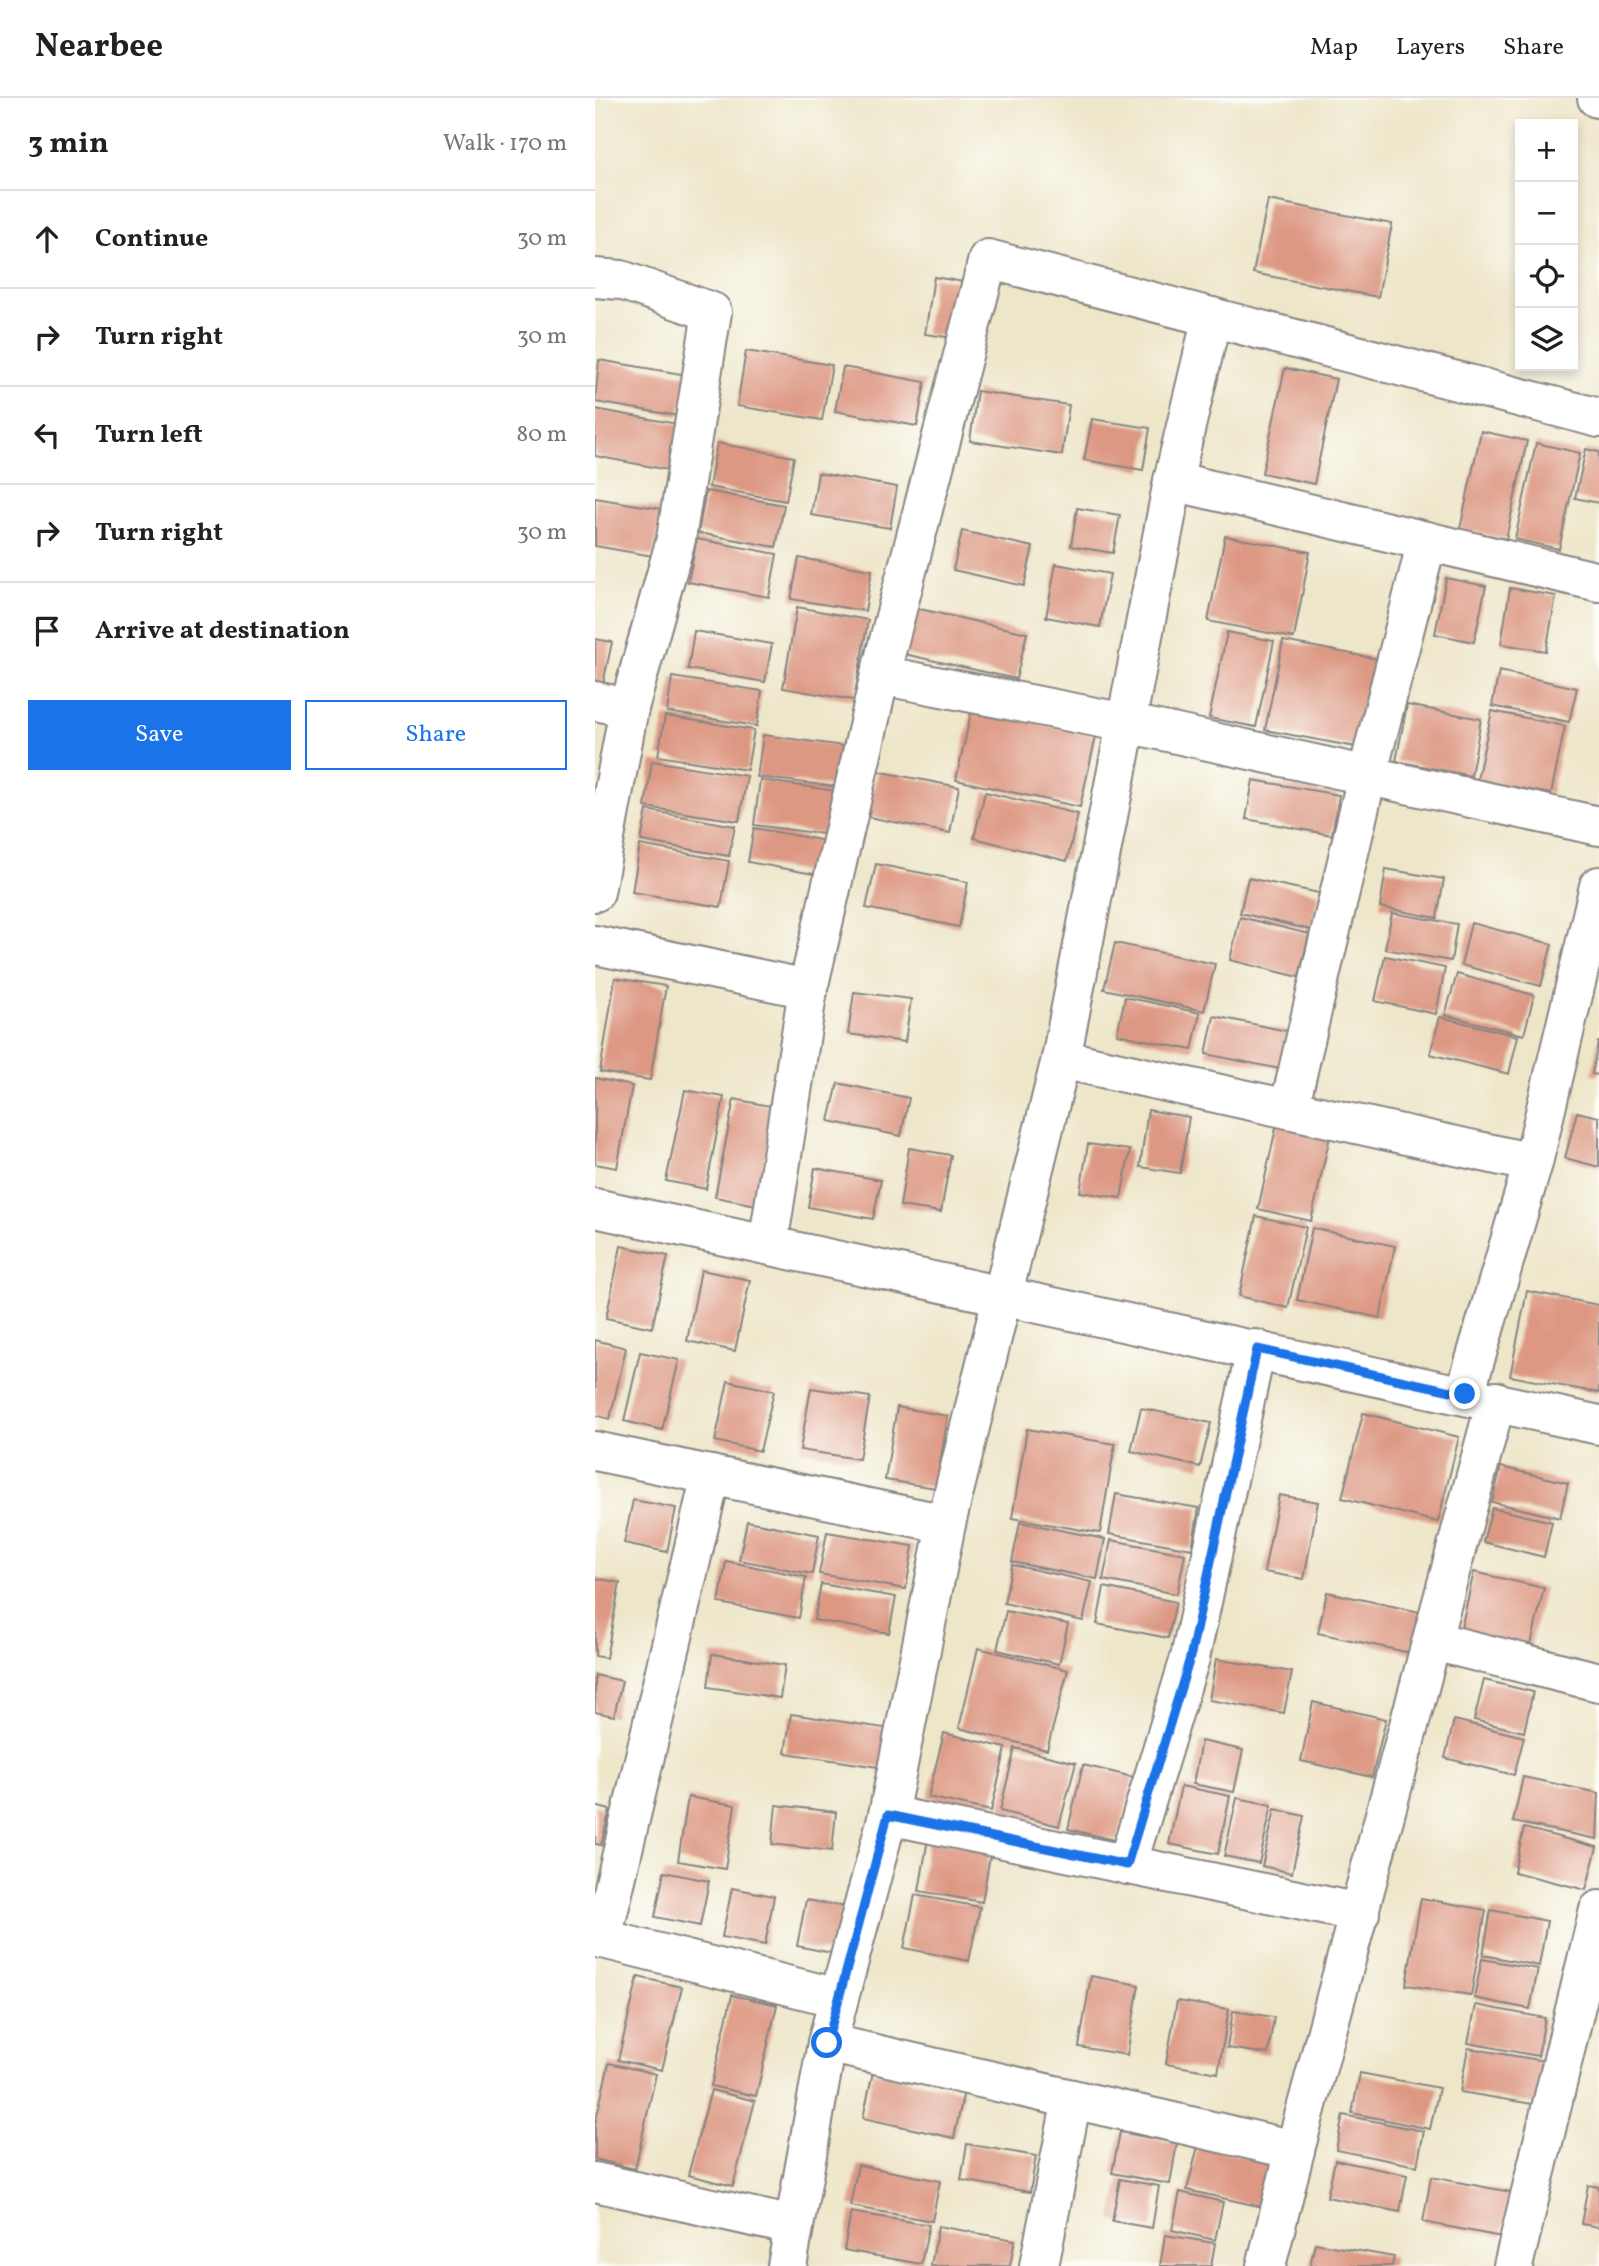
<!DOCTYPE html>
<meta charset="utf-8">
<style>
body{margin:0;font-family:Vollkorn,serif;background:#f6f6f6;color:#202124}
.controls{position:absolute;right:21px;top:21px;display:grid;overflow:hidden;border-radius:0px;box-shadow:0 4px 10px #0003}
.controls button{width:63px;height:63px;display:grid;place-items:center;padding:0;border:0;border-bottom:2px solid #e0e0e0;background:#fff;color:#202124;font:35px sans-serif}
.stop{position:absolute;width:21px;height:21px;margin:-16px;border:5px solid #1a73e8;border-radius:50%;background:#fff}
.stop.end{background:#1a73e8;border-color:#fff;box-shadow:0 2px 7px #0008}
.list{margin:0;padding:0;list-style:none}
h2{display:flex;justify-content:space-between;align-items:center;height:91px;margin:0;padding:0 28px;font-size:30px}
h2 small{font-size:23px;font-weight:400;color:#757577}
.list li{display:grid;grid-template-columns:46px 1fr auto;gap:21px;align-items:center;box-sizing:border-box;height:98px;padding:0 28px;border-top:2px solid #e0e0e0}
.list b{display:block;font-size:26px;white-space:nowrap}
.list em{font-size:23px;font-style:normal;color:#757577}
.actions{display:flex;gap:14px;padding:21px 28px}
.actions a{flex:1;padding:16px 0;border:2px solid #1a73e8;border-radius:0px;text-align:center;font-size:24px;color:#1a73e8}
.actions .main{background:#1a73e8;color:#fff}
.icon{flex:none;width:38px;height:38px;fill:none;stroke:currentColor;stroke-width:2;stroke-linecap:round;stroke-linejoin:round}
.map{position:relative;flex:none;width:1004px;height:2168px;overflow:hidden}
header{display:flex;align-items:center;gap:42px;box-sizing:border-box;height:98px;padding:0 35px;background:#fff;border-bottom:2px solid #e0e0e0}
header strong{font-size:33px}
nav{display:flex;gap:38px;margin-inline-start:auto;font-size:24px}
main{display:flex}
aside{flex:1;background:#fff}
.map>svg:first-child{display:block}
</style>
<header>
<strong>Nearbee</strong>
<nav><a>Map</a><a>Layers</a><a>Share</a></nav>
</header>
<main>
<aside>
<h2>3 min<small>Walk · 170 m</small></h2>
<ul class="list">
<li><svg class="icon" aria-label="ahead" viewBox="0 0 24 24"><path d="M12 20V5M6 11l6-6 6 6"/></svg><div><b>Continue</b></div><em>30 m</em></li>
<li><svg class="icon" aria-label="right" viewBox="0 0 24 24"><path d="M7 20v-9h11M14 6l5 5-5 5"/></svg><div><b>Turn right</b></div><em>30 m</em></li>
<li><svg class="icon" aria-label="left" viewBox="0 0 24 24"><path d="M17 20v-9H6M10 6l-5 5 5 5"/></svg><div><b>Turn left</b></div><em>80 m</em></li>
<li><svg class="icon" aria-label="right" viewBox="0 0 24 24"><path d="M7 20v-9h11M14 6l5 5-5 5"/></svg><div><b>Turn right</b></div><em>30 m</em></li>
<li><svg class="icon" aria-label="arrive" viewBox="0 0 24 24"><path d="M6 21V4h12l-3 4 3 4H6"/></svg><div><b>Arrive at destination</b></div></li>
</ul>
<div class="actions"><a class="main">Save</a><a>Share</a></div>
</aside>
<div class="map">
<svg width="1004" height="2168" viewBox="0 0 1004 2168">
<rect width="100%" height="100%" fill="#fdfcf7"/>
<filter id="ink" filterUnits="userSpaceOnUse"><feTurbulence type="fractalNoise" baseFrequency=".0143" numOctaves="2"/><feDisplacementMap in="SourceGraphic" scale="14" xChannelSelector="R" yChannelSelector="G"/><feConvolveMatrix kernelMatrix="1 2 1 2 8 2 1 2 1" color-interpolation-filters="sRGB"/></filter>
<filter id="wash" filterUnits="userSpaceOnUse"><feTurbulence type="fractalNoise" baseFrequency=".00686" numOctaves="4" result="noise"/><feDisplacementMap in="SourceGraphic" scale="28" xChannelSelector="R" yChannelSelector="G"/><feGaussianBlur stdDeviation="1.57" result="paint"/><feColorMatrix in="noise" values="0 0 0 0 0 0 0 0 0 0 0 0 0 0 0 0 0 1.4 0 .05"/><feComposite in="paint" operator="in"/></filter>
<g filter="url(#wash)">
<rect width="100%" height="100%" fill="#eee6c9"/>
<g id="blocks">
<!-- building -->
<g fill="#dd9883">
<polygon points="673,102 797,126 783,199 658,175"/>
<polygon points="339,179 375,185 365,241 330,236"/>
<polygon points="151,253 237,267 227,322 142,308"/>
<polygon points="4,262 92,277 84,318 0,304"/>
<polygon points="248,269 330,284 322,328 240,313"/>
<polygon points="690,270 741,281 719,386 667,375"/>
<polygon points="382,293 474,307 467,357 375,343"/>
<polygon points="0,311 88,327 79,373 0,358"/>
<polygon points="497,321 555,330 548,372 489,362"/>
<polygon points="886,333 932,343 911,441 865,431"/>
<polygon points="122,345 199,359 191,403 114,389"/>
<polygon points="941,345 985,355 964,451 920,441"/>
<polygon points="991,351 1004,354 1004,405 980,400"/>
<polygon points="223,375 302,389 295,430 216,417"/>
<polygon points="111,393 189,407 181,449 103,435"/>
<polygon points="0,400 67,411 58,458 0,448"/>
<polygon points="482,410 525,417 518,455 476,448"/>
<polygon points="367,433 438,449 429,488 358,472"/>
<polygon points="630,438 715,454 699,540 613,523"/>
<polygon points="102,441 182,456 174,499 93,484"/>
<polygon points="204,460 277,472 270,513 196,501"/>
<polygon points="461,466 515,476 505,529 451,519"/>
<polygon points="851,480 891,488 879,544 840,536"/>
<polygon points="915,490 961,498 951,553 906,546"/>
<polygon points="202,509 273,522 259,602 188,590"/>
<polygon points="320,510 432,535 421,581 309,556"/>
<polygon points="99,533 177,546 170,584 93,571"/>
<polygon points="632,534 679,543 661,629 614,620"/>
<polygon points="0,541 17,544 8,586 0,584"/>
<polygon points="688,543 794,563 777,652 670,632"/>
<polygon points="904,573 982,590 974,624 897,608"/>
<polygon points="77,579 167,593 162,628 72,614"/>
<polygon points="812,607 886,621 876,678 801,663"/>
<polygon points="377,611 501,638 485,709 361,682"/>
<polygon points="897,613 970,628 956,696 882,682"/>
<polygon points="70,618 159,632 152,672 63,658"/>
<polygon points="168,637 249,648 243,689 162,679"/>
<polygon points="57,663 152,678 144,723 50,709"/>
<polygon points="282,673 364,689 355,735 273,719"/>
<polygon points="165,682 242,693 235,737 159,727"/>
<polygon points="658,682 744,697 737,737 651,721"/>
<polygon points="390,694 483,716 472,763 379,740"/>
<polygon points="52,712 140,728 134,758 46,743"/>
<polygon points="159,730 231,743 224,777 153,764"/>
<polygon points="45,747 134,763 126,809 37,794"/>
<polygon points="281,766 373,784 364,829 271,810"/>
<polygon points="791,771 849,781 842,820 785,809"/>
<polygon points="653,780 724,795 716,832 645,815"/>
<polygon points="797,815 862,826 856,863 790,851"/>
<polygon points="645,819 714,836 704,879 635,862"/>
<polygon points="876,825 957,846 946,888 866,867"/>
<polygon points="520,845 620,866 609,913 509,891"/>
<polygon points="790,858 850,870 841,916 780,903"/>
<polygon points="862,876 939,897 929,937 850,917"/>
<polygon points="20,880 71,888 55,982 5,974"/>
<polygon points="259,894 316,901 310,944 253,936"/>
<polygon points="530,899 605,915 597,952 522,936"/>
<polygon points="619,918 692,933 685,971 611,956"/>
<polygon points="845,919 923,938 914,976 835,956"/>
<polygon points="1003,944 1004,944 1004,977 997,976"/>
<polygon points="0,980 37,988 22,1070 0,1066"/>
<polygon points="243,985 314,1000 306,1038 234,1023"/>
<polygon points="90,992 129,999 111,1091 71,1083"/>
<polygon points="139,1001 180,1009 161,1107 120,1099"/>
<polygon points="553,1012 594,1019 585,1075 545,1069"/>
<polygon points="982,1014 1004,1019 1004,1069 970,1060"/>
<polygon points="682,1026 735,1038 716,1123 663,1111"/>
<polygon points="493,1046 535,1052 526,1100 485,1094"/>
<polygon points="314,1050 356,1057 346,1114 305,1108"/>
<polygon points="220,1070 286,1082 278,1121 213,1109"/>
<polygon points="661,1118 711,1129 693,1210 644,1198"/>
<polygon points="717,1130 800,1148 785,1220 702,1202"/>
<polygon points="26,1148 73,1158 57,1230 11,1220"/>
<polygon points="106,1172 155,1182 140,1253 92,1243"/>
<polygon points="932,1193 1004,1207 1004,1295 915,1278"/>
<polygon points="0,1242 31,1250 15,1321 0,1317"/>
<polygon points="45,1254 84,1262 67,1332 29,1323"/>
<polygon points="133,1283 179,1293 165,1353 120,1343"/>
<polygon points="216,1290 275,1299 264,1361 205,1352"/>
<polygon points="302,1309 353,1318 341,1390 290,1382"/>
<polygon points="546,1310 616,1325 605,1369 536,1353"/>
<polygon points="768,1315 864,1339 843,1424 747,1400"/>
<polygon points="432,1331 520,1346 505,1435 417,1420"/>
<polygon points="906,1369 973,1385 965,1420 897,1404"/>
<polygon points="521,1396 604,1410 597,1451 514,1436"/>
<polygon points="684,1397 723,1404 709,1481 669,1474"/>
<polygon points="38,1402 81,1410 72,1454 29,1445"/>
<polygon points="897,1410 957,1424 949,1459 888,1444"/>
<polygon points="152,1423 224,1437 217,1476 144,1462"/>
<polygon points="425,1424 510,1441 502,1481 417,1464"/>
<polygon points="232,1434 318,1448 311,1491 224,1476"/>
<polygon points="516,1442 590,1456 582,1496 508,1482"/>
<polygon points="131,1463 211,1479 204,1520 124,1505"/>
<polygon points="417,1467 497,1484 488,1523 409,1505"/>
<polygon points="879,1474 949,1490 935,1551 865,1535"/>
<polygon points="0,1480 25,1485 11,1560 0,1558"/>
<polygon points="226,1486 301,1499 294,1535 219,1522"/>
<polygon points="509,1489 581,1504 573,1540 502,1526"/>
<polygon points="732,1494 834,1516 825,1557 723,1535"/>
<polygon points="411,1513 473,1526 464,1566 402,1552"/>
<polygon points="383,1550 473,1572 452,1652 364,1630"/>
<polygon points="117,1556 190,1567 185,1600 113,1589"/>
<polygon points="621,1561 697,1574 689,1615 614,1602"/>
<polygon points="0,1577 27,1583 19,1618 0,1614"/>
<polygon points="889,1582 938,1594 929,1634 879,1622"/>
<polygon points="718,1604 791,1621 777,1679 706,1663"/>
<polygon points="196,1616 296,1631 290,1670 190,1655"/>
<polygon points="859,1622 929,1639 919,1677 850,1660"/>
<polygon points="349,1635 411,1650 396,1713 333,1699"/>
<polygon points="606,1643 648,1652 639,1694 598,1686"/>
<polygon points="420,1650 481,1665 464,1728 405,1713"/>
<polygon points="488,1667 538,1679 523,1743 473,1731"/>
<polygon points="928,1679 1004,1695 1002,1741 918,1724"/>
<polygon points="586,1688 635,1698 623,1756 574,1746"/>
<polygon points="93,1699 140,1707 130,1771 83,1763"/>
<polygon points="642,1700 677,1707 664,1765 629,1758"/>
<polygon points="181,1707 241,1714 237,1753 177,1746"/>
<polygon points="0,1708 15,1712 6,1747 0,1746"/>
<polygon points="680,1711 709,1718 697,1775 667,1768"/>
<polygon points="929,1730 1002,1749 991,1792 919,1774"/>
<polygon points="333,1741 396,1752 387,1804 324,1793"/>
<polygon points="69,1774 114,1783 105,1828 60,1819"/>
<polygon points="137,1790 179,1798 170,1847 127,1839"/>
<polygon points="320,1797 385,1809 374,1863 309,1850"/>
<polygon points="826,1800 891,1812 876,1897 811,1887"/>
<polygon points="211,1802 251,1809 242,1856 202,1848"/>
<polygon points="896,1812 952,1823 944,1868 888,1857"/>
<polygon points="887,1861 943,1871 935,1911 879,1900"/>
<polygon points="496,1878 544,1887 532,1957 484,1949"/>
<polygon points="43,1879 87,1889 67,1972 23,1962"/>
<polygon points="137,1897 182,1907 161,1998 116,1988"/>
<polygon points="582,1903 634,1911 623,1975 571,1966"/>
<polygon points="881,1907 950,1920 943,1958 873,1945"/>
<polygon points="638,1913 679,1919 673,1956 632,1950"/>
<polygon points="873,1950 950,1963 943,2007 865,1994"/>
<polygon points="14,1965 61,1976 40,2071 0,2061 0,2026"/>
<polygon points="278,1974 369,1993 359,2040 268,2020"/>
<polygon points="765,1975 844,1990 835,2031 757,2015"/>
<polygon points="116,1992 160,2003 138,2088 93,2077"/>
<polygon points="748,2017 829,2033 822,2068 741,2052"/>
<polygon points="525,2034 582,2045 575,2086 517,2075"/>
<polygon points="372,2046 441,2058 435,2094 366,2082"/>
<polygon points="603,2048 677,2065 667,2109 592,2092"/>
<polygon points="740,2062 812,2077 805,2114 732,2099"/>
<polygon points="263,2067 345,2083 337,2123 255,2108"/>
<polygon points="836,2079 916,2094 907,2139 828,2124"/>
<polygon points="525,2081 564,2088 557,2130 517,2123"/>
<polygon points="993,2087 1004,2089 1004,2129 986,2126"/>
<polygon points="585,2094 628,2104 620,2142 577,2132"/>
<polygon points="256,2114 334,2127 326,2166 249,2152"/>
<polygon points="343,2128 420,2142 415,2168 336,2168"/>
<polygon points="570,2137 620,2145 616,2168 565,2168"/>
<polygon points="720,2145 799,2159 797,2168 715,2168"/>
</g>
</g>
</g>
<g filter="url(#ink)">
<use href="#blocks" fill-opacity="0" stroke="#888482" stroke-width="2"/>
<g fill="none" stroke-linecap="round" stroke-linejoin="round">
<defs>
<g id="minor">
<polyline points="1002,0 1004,0"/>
<polyline points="0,180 26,182 117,214 81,441 34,610 0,794"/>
<polyline points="578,383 1004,484"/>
<polyline points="285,577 531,625 1004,728"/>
<polyline points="0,603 34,610"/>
<polyline points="0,847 213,891"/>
<polyline points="466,961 938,1065"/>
<polyline points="694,1011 772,678 832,443"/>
<polyline points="0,1110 1004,1327"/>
<polyline points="173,1147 213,891 285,577 393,161 1004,320"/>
<polyline points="870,1296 938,1065 1004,788"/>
<polyline points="0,1353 351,1426"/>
<polyline points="838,1543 1004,1584"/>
<polyline points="293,1717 765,1815"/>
<polyline points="532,1767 595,1560 661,1251"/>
<polyline points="0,1839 243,1900"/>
<polyline points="7,1841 116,1377"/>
<polyline points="232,1945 700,2052"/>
<polyline points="0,2084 199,2128"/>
<polyline points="192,2168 232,1945 293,1717 351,1426 466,961 578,383 617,219"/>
<polyline points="444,2168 477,2001"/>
<polyline points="671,2168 700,2052 901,1303"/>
<polyline points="918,2168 1004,1812"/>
</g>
</defs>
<!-- minor casing -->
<use href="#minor" stroke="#888482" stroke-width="42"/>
<!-- minor -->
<use href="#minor" stroke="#fff" stroke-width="38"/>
</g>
</g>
<g fill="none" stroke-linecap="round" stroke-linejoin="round" filter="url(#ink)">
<!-- route -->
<polyline stroke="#1a73e8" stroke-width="9" points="232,1945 293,1717 532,1767 595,1560 662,1251 870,1296"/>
</g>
</svg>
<div class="controls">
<button>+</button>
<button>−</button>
<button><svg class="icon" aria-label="locate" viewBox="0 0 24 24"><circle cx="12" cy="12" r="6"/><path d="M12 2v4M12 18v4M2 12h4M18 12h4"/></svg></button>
<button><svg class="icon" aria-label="layers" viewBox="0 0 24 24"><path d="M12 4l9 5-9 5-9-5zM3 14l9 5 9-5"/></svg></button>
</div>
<div class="stop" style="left:232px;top:1945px"></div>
<div class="stop end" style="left:870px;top:1296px"></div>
</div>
</main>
